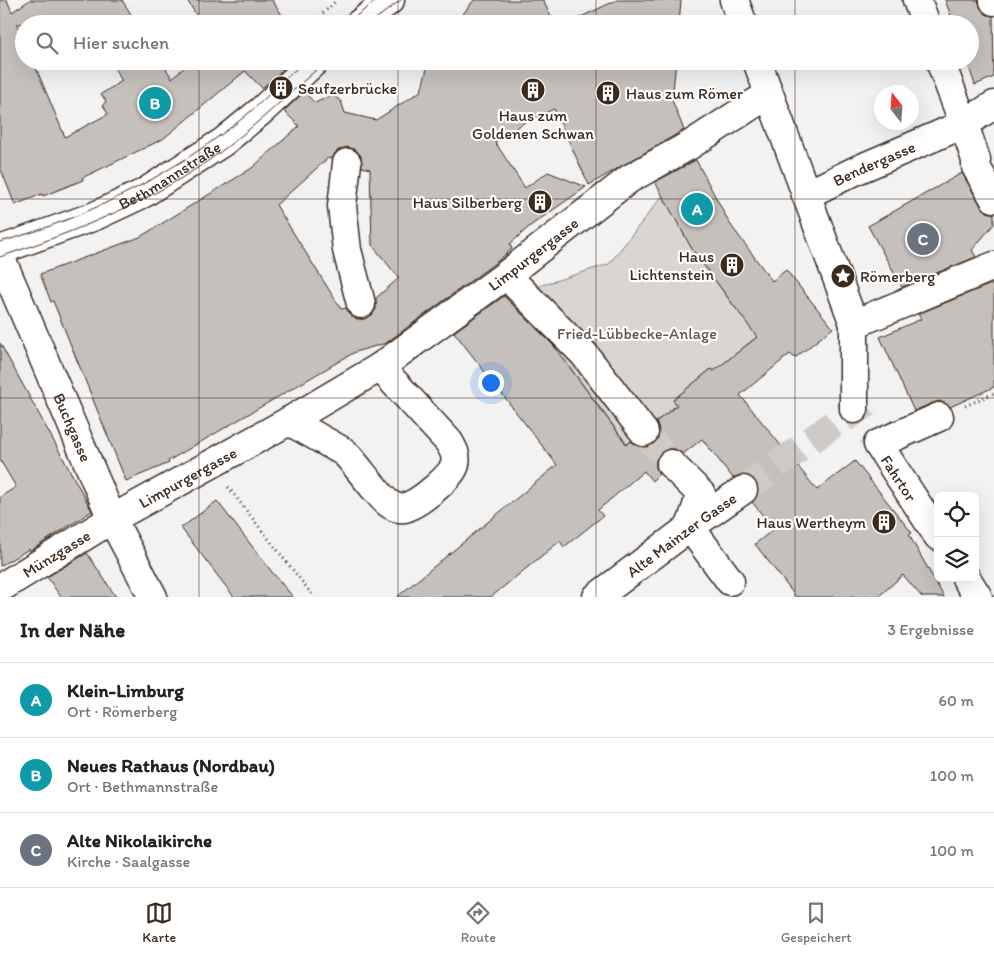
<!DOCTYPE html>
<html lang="de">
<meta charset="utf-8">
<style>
body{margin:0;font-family:Itim,sans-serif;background:#f6f6f6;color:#222}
.controls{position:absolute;right:15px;bottom:15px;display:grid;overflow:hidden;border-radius:8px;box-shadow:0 5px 20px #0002}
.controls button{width:45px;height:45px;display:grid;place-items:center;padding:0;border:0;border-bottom:1px solid #e0e0e0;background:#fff;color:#222;font:25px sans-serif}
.compass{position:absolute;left:874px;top:85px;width:45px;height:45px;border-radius:50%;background:#fff;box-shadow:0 5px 20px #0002;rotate:343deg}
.you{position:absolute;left:490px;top:382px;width:18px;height:18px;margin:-12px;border:4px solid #fff;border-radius:50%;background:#1a73e8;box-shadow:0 0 0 8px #1a73e833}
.badge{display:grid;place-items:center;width:32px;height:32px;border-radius:50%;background:#3b2a1e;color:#fff;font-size:16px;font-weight:700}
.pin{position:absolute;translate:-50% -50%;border:2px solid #fff;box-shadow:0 1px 5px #0006}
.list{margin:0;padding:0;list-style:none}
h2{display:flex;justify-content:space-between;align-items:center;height:65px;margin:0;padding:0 20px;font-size:21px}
h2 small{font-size:16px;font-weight:400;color:#767676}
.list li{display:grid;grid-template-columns:32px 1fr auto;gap:15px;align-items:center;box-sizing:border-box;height:75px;padding:0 20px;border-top:1px solid #e0e0e0}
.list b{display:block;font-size:19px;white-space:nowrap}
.list p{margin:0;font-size:16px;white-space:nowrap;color:#767676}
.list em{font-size:16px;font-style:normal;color:#767676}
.icon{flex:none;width:28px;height:28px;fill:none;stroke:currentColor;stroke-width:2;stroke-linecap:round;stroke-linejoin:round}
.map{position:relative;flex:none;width:994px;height:597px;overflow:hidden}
.search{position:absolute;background:#fff;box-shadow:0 5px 20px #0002;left:15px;right:15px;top:15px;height:55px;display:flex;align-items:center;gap:12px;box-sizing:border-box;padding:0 18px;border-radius:28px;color:#767676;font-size:19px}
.sheet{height:290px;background:#fff}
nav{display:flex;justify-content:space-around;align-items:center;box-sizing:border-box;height:70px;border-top:1px solid #e0e0e0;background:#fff;font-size:14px;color:#767676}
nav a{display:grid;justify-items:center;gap:2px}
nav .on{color:#3b2a1e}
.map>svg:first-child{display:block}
</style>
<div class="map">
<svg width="994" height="597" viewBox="0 0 994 597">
<rect width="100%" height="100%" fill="#f3f2f2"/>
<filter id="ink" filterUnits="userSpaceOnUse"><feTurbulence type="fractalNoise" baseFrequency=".02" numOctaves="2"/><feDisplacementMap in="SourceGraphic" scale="10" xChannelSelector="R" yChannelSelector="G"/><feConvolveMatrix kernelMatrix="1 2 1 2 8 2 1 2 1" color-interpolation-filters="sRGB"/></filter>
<g filter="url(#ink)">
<!-- green -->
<polygon fill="#d8d5d2" stroke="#8a8078" points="663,195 692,249 736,309 769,327 714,371 711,369 673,400 677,405 627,444 520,300 539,286 609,264"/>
<!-- building -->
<g fill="#c6c0bd" stroke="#3b2a1e" fill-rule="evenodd">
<polygon points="0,0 7,0 12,12 30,0 122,0 137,24 17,24 24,40 24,61 33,61 65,137 108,114 103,105 106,101 101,94 122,81 110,61 161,61 172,78 192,61 274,61 283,70 262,88 245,71 163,139 82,178 83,180 43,196 42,194 15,205 0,167"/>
<polygon points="187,0 272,0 288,24 202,24"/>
<polygon points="474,0 543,0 554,24 455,24"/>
<polygon points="617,0 681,0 679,24 566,24"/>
<polygon points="945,0 978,0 981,9 986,14 993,16 994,77 975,85 967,61 970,61 970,24 954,24"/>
<path d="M429 61H676L672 100 684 130 589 185 554 109 525 122 495 142 525 188 548 172 586 187 530 226 510 244 512 249 495 263 386 343 355 352 168 461 169 463 126 481 53 301 51 302 40 274 140 237 252 168 299 126 284 111 304 92 315 103 332 95 341 101 345 113 376 120 421 91ZM348 147 356 150 361 156 362 167 370 169 372 245 399 278 376 298V309L372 315 364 319H357L350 315 346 308 341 309 276 205 328 158 332 159 335 153 340 149Z"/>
<polygon points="696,160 730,224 772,281 786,270 833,328 795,358 790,354 740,395 817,490 855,461 912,533 909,535 944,597 922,597 903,575 878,597 796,597 755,544 774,529 752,502 757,496 759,489 756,481 750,476 742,474 733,478 702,439 683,454 675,449 667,449 660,453 656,460 656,468 659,474 652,481 644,471 598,510 603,516 564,547 560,541 491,597 397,597 557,465 454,332 504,296 553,345 627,445 631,441 639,447 647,447 654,444 658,438 659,429 656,422 677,405 673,400 711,369 714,371 757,337 692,249 655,182"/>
<polygon points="962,173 981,206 987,212 994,214 994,224 972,250 976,257 902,287 868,226"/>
<polygon points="991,284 994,289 994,387 950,407 940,401 933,403 914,411 880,337 921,319 918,314"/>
<polygon points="0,343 92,511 30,551 29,549 0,566 0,497 16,487 0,460"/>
<polygon points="217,501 272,572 293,597 234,597 181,528"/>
<polygon points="87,553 116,597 61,597 47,577"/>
</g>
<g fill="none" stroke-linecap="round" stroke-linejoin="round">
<!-- minor-tunnel -->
<g stroke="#cecac8" stroke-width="28" stroke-dasharray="28 14" stroke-linecap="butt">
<polyline points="644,432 671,464"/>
<polyline points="743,490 854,409 878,444"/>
</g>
<defs>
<g id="minor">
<polyline points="734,0 743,24"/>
<polyline points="917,0 926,24"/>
<polyline points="994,0 994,1"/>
<polyline points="359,24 390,0"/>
<polyline points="757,61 854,324 854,409"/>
<polyline points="940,61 964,124 976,160 976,167 994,198"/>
<polyline points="347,163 342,206 347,250 361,304"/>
<path id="s1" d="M806 195 857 170 964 124 994 105"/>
<path id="s2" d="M0 250 95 216 144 193 223 142 261 111 315 61"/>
<path id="s3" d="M0 256 112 519 153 597"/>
<polyline points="506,275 584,354 644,432"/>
<polyline points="854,324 994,266"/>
<path d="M289 421 344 452C356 463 382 502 393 506 399 509 405 509 411 505 422 500 454 475 455 464 457 455 453 449 449 442L380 367"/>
<polyline points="671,464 701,494 690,527"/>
<polyline points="690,527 730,581"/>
<polyline points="938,536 878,444 939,417"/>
<polyline points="966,578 978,597"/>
<path id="s4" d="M0 588 112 519 289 421 380 367 506 275 629 179 690 145 769 94"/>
<path id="s5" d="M597 597 690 527 743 490"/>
</g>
</defs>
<!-- minor casing -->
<use href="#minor" stroke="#3b2a1e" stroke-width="31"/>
<!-- path -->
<g stroke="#3b2a1e" stroke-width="3" stroke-dasharray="1 4" stroke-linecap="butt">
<polyline points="312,24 337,0"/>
<polyline points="965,406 994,393"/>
<polyline points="228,487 314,597"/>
</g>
<!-- minor -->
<use href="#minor" stroke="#fff" stroke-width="28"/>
<!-- tram -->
<g stroke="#3b2a1e" stroke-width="1">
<polyline points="346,24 377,0"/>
<polyline points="369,24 401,0"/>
<path d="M0 242C84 219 165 178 234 125 259 106 281 82 305 61"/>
<path d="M0 257C76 231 154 201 219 153 257 125 291 92 326 61"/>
</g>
</g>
</g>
<!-- grid -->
<path fill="none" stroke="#3b2a1e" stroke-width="1" stroke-opacity="0.55" d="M199 0V24M398 0V24M596 0V24M795 0V24M199 61V597M398 61V597M596 61V597M795 61V597M0 199H994M0 398H994"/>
<!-- icons -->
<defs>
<symbol id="building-disc" viewBox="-11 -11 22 22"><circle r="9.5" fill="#3b2a1e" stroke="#fff"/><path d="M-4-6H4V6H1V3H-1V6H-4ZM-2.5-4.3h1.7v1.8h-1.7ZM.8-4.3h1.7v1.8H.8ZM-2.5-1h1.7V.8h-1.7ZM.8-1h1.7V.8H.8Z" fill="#fff"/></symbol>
<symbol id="sight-disc" viewBox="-11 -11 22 22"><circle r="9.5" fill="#3b2a1e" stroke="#fff"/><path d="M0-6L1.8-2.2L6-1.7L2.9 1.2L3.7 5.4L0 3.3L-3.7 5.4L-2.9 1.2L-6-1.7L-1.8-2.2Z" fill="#fff"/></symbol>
</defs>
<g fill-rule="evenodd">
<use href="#building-disc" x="267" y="74" width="28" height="28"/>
<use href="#building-disc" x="519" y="76" width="28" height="28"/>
<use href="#building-disc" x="594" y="79" width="28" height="28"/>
<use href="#building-disc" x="526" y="188" width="28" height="28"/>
<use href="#building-disc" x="718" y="251" width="28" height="28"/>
<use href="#sight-disc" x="829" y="262" width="28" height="28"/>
<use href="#building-disc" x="870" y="508" width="28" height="28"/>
</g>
<g text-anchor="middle" stroke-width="4.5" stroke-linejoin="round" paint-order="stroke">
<!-- poi labels -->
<g font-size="16" fill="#3b2a1e" stroke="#fff" text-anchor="start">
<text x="298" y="94">Seufzerbrücke</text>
<text x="626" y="99">Haus zum Römer</text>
<text x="533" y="121" text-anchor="middle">Haus zum<tspan x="533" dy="18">Goldenen Schwan</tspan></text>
<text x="522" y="208" text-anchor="end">Haus Silberberg</text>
<text x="714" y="262" text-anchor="end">Haus<tspan x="714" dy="18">Lichtenstein</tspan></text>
<text x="860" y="282">Römerberg</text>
<text x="866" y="528" text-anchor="end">Haus Wertheym</text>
</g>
<!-- street labels -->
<g font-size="16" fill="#3b2a1e" stroke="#fff">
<text dy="6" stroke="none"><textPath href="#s1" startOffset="75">Bendergasse</textPath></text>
<text dy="6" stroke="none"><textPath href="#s2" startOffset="186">Bethmannstraße</textPath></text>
<text dy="6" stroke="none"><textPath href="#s4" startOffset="630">Limpurgergasse</textPath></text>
<text dy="6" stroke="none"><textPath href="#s3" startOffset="186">Buchgasse</textPath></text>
<text dy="6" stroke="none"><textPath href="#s4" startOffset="218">Limpurgergasse</textPath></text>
<text transform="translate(899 478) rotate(57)" y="6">Fahrtor</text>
<text dy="6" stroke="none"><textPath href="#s5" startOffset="105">Alte Mainzer Gasse</textPath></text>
<text dy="6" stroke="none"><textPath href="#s4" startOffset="66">Münzgasse</textPath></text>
</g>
<!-- park labels -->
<g font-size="16" fill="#62554b" stroke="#fff">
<text x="637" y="339">Fried-Lübbecke-Anlage</text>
</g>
</g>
</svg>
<div class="controls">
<button><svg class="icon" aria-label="locate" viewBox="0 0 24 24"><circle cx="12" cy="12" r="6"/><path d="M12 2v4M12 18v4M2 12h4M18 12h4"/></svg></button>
<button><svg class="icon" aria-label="layers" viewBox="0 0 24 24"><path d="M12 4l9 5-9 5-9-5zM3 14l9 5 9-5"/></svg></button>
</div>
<svg class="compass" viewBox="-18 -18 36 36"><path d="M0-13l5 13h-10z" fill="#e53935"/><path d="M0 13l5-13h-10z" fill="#767676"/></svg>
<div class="you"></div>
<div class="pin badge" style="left:697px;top:209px;background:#0f9aa8">A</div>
<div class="pin badge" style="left:155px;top:103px;background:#0f9aa8">B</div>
<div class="pin badge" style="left:923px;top:239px;background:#6b7280">C</div>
<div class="search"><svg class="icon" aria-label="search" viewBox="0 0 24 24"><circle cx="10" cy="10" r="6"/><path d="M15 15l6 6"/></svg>Hier suchen</div>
</div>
<section class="sheet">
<h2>In der Nähe<small>3 Ergebnisse</small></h2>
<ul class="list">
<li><span class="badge" style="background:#0f9aa8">A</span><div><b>Klein-Limburg</b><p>Ort · Römerberg</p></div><em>60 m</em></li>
<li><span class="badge" style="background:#0f9aa8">B</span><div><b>Neues Rathaus (Nordbau)</b><p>Ort · Bethmannstraße</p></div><em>100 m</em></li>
<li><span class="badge" style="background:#6b7280">C</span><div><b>Alte Nikolaikirche</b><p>Kirche · Saalgasse</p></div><em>100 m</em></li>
</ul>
</section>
<nav>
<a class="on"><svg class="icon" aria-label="map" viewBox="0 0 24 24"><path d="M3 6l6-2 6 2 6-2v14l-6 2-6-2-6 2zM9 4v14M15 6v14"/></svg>Karte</a>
<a><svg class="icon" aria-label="directions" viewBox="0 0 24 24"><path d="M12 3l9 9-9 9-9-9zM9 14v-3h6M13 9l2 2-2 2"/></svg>Route</a>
<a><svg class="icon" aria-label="saved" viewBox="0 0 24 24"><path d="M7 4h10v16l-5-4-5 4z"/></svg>Gespeichert</a>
</nav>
